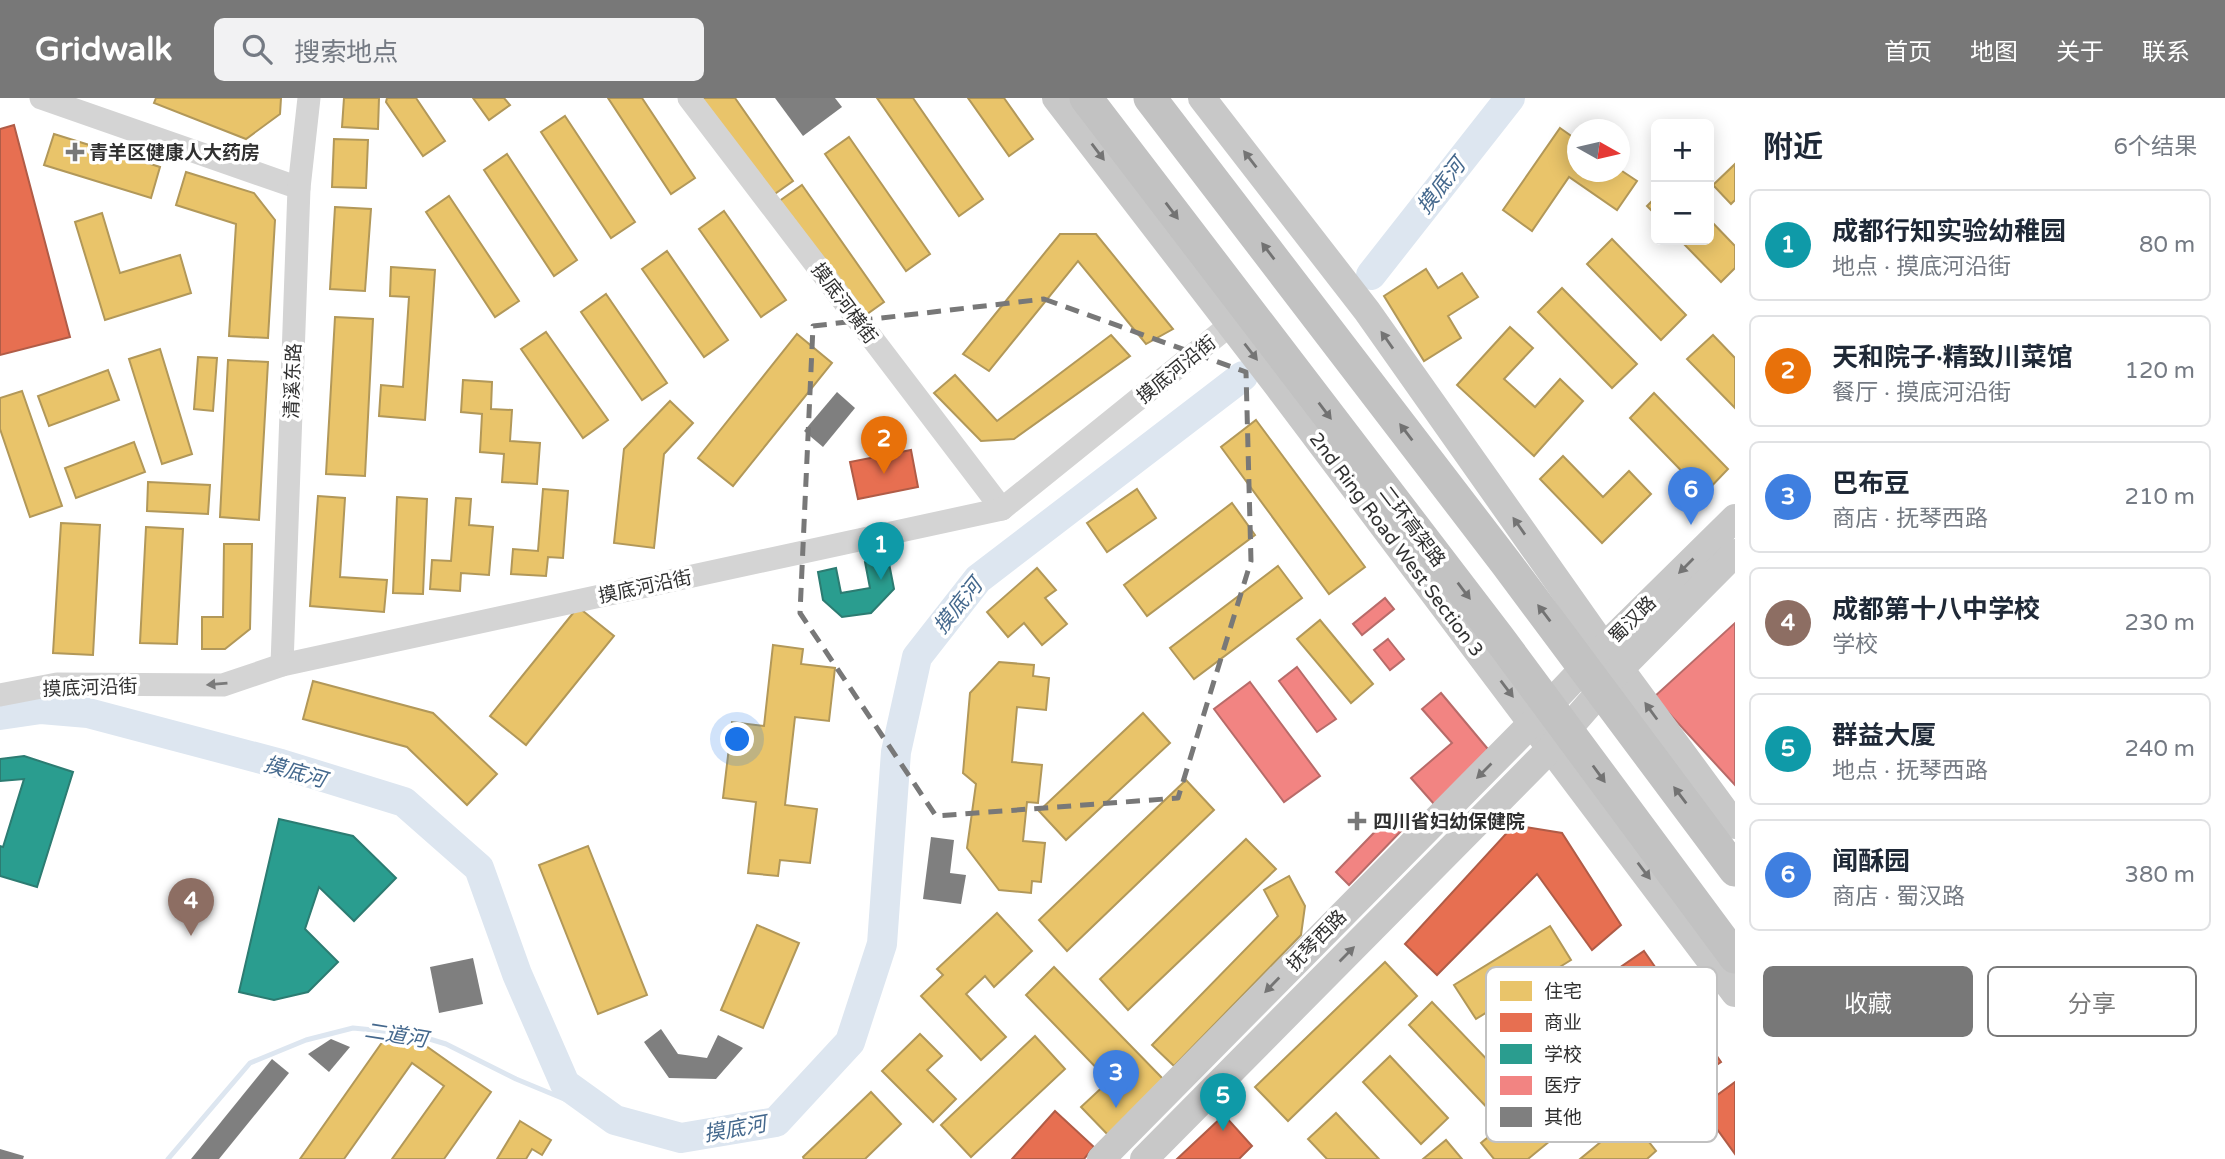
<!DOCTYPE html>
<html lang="zh">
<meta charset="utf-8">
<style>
body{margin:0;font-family:"Varela Round","Noto Sans SC",sans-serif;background:#f2f2f3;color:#1f2937}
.controls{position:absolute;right:21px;top:21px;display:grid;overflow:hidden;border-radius:10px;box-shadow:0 4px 18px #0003}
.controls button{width:63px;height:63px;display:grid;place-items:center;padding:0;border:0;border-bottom:2px solid #e0e1e3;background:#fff;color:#1f2937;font:35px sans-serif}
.compass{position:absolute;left:1567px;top:21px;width:63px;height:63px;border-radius:50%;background:#fff;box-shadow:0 4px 18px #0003;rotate:98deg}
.you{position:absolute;left:738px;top:642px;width:24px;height:24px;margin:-18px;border:5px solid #fff;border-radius:50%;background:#1a73e8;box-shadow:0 0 0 10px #1a73e833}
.badge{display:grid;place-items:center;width:46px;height:46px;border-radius:50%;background:#787878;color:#fff;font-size:23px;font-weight:700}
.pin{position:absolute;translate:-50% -58px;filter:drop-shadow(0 2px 4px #0008)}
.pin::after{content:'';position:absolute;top:37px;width:24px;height:21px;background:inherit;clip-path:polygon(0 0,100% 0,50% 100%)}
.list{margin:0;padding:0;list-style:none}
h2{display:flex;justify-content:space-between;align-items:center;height:91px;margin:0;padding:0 28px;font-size:30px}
h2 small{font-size:23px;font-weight:400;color:#747a83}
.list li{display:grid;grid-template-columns:46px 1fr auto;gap:21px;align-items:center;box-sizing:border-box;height:112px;margin:0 14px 14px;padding:0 14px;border:2px solid #e0e1e3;border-radius:10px}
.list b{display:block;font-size:26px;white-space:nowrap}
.list p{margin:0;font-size:23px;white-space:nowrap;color:#747a83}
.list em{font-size:23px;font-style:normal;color:#747a83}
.actions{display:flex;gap:14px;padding:21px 28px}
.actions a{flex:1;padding:16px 0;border:2px solid #787878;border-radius:10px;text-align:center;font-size:24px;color:#787878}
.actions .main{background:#787878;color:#fff}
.icon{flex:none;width:38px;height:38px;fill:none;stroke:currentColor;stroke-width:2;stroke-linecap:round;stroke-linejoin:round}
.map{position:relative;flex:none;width:1735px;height:1061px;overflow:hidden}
header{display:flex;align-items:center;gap:42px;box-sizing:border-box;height:98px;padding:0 35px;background:#787878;color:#fff}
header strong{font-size:33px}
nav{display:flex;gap:38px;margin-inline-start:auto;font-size:24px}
.search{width:490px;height:63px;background:#f2f2f3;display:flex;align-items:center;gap:18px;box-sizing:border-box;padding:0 24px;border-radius:10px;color:#747a83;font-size:26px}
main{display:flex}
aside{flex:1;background:#fff}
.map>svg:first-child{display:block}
</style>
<header>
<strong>Gridwalk</strong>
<div class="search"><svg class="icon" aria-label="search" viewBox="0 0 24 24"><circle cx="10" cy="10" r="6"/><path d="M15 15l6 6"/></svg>搜索地点</div>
<nav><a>首页</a><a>地图</a><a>关于</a><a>联系</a></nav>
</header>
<main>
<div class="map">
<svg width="1735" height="1061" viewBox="0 0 1735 1061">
<rect width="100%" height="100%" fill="#fff"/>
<!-- homes -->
<g fill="#e9c46a" stroke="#b29859" stroke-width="2">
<polygon points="156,0 281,0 280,16 246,41 154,5"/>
<polygon points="344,0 379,0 378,31 342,29"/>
<polygon points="387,0 416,0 445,43 423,58 386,4"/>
<polygon points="473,0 504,0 510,7 489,22"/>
<polygon points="608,0 642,0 695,80 671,96"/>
<polygon points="699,0 735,0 793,83 769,100"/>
<polygon points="877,0 913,0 983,101 959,118"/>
<polygon points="968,0 1004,0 1033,41 1009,58"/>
<polygon points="565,18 635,124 611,140 541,34"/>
<polygon points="1560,30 1577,42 1577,74 1619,74 1619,71 1637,83 1617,112 1569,79 1532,133 1503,112"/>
<polygon points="54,36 160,69 151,100 44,67"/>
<polygon points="849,39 930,156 906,173 825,56"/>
<polygon points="334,41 368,42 366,90 332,89"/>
<polygon points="507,56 577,162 554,178 484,72"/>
<polygon points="1735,66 1735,102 1731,106 1713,87"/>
<polygon points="186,74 254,95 275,122 268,240 229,238 236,126 176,107"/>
<polygon points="802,87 884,204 860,221 778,104"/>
<polygon points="449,98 519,203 495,219 426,114"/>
<polygon points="1656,99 1656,117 1647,108"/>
<polygon points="335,109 371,111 365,193 330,191"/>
<polygon points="724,113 786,202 761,219 699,131"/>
<polygon points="102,115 120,175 180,157 191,195 105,222 75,124"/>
<polygon points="1709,121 1735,148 1735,170 1721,184 1680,142 1709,142"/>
<polygon points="1060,136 1096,136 1173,231 1146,246 1078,163 989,273 963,256"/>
<polygon points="1612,141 1686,217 1661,242 1587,166"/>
<polygon points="667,153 728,242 704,259 642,171"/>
<polygon points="391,169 435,172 425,322 379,318 381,287 403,289 409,199 390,198"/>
<polygon points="1426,171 1438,190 1462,175 1478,199 1448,218 1461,240 1424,263 1384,198"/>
<polygon points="1562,190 1637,266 1612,290 1538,214"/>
<polygon points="606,196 667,285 642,302 581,214"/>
<polygon points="335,219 373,221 365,378 326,376"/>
<polygon points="1510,229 1533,250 1504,281 1535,309 1560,281 1583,303 1534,358 1457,287"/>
<polygon points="546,234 608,322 583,340 521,251"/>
<polygon points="797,236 832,265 733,388 698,360"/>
<polygon points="1111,237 1130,258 1014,341 981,343 934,295 955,277 997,323"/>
<polygon points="1713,237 1735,260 1735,310 1687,261"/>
<polygon points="160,251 192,356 162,366 129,261"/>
<polygon points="198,259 217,260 213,313 194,311"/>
<polygon points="228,262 268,264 259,422 220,419"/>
<polygon points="108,272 119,302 49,328 38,298"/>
<polygon points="463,282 492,284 491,311 512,312 510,343 540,345 537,386 502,384 504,356 480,354 482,316 461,314"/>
<polygon points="22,293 62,408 30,419 0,331 0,300"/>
<polygon points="1654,295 1728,371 1704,396 1630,320"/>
<polygon points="670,303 693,325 664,356 654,450 614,445 624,351"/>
<polygon points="1256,322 1365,469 1329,496 1221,349"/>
<polygon points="134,344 145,374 76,400 65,370"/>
<polygon points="1563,358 1603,399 1629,373 1651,396 1602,445 1540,381"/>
<polygon points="148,384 210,387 208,416 147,413"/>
<polygon points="543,391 568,393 563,460 548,459 546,478 511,476 513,451 538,453"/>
<polygon points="1137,391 1156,420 1107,454 1087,425"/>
<polygon points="318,398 345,400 340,479 387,482 384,514 310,508"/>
<polygon points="397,399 427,401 423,496 393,495"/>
<polygon points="456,400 471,401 469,427 493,429 489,477 461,475 460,493 430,491 432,462 451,463"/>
<polygon points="1232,405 1255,437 1147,518 1124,487"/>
<polygon points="61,425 100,427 93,557 53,555"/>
<polygon points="146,429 183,431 177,546 140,545"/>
<polygon points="224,446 252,446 250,531 225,551 202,551 202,519 223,519"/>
<polygon points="1278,468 1302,500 1194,581 1170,550"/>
<polygon points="1037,470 1056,492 1045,500 1067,526 1042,547 1024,525 1008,539 987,514"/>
<polygon points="578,509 614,538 526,647 490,618"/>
<polygon points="1320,522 1373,586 1351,605 1297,541"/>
<polygon points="773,547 803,551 801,566 835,570 829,623 795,619 785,707 817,711 810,765 780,762 778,778 748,775 756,704 723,700 732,624 764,628"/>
<polygon points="999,564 1034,567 1033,578 1049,580 1046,612 1017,609 1012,664 1042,667 1038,705 1027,704 1023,743 1045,745 1041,784 1032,783 1031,795 999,792 967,750 976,686 963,675 970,595"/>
<polygon points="313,583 433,615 497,676 467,707 407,649 303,621"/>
<polygon points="1143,615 1170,645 1066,742 1039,713"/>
<polygon points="1186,682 1214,712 1067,853 1039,822"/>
<polygon points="1246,741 1276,771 1128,912 1100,881"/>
<polygon points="588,748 647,897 598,916 539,767"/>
<polygon points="1289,778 1305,808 1301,837 1174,968 1152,947 1278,818 1264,792"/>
<polygon points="997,815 1032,853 994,889 985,878 966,896 1006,939 981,962 921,898 943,877 937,871"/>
<polygon points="757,827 799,845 763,930 721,912"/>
<polygon points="1550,828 1571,862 1476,921 1454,887"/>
<polygon points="1385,864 1417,898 1288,1023 1255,989"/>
<polygon points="1054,869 1167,985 1111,1040 1081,1009 1109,983 1026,897"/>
<polygon points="1432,904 1518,994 1494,1017 1409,927"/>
<polygon points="920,936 942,958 927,972 956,1001 933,1024 882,973"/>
<polygon points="1035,938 1065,971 971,1059 941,1027"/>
<polygon points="383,943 419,943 491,994 444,1061 392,1061 444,988 412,965 344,1061 300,1061"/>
<polygon points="1390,958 1448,1020 1421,1046 1363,984"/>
<polygon points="1581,963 1607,996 1528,1061 1494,1061 1481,1045"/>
<polygon points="871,994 901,1026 865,1061 804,1061 803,1059"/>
<polygon points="1336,1015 1379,1061 1327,1061 1308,1041"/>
<polygon points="1630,1020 1656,1053 1647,1061 1580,1061"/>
<polygon points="520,1023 551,1042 542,1057 532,1051 526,1061 497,1061"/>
<polygon points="1446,1042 1462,1061 1423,1061"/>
</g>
<!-- shops -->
<g fill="#e76f51" stroke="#b05c47" stroke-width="2">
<polygon points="14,27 70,239 0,257 0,31"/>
<polygon points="911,352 918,389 858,401 850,364"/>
<polygon points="1514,727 1562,735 1621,827 1592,852 1537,776 1437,877 1405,846"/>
<polygon points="1644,853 1721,964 1680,992 1603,881"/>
<polygon points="1735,984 1735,1056 1701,1009"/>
<polygon points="1055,1013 1094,1049 1084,1061 1012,1061"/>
<polygon points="1224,1017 1252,1048 1239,1061 1177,1061"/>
</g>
<!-- schools -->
<g fill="#2a9d8f" stroke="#2c7c72" stroke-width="2">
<polygon points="888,460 894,491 871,515 842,519 823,502 818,474 836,470 841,495 870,490 865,464"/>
<polygon points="24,658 73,674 37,789 0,778 0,748 3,749 24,681 0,683 0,661"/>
<polygon points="279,721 353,738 396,780 354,823 319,789 305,831 338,864 308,894 274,902 239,894"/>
</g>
<!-- health -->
<g fill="#f28482" stroke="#b86b69" stroke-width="2">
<polygon points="1385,500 1394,511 1362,537 1353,526"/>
<polygon points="1735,525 1735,687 1654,599"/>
<polygon points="1388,541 1404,561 1390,572 1374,552"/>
<polygon points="1297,569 1336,621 1317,634 1279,583"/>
<polygon points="1250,584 1320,678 1284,704 1214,611"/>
<polygon points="1441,595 1492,656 1434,706 1411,680 1452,645 1422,611"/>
<polygon points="1393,715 1406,728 1349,787 1336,774"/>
</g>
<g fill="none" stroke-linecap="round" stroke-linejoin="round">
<!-- stream -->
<polyline stroke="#dde6f0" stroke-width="5" points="168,1061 250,965 306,942 353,930 413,936 446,946 516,981 615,1022"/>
<!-- river -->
<g stroke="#dde6f0" stroke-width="30">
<polyline points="1371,177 1510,0"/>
<polyline points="0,617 41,611 88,615 281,666 404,704 479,770 517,876 565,986 615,1022 681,1040 776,1024 850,944 882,846 896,654 917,559 978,481 1243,278"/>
</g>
</g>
<!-- building -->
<g fill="#7f7f7f">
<polygon points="775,0 835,0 842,9 803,38"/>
<polygon points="837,294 855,310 823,349 804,333"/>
<polygon points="931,739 954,742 950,775 966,777 961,806 923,801"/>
<polygon points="473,860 483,906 439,915 430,869"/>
<polygon points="661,931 678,956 707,960 718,937 743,950 716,981 669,980 644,944"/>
<polygon points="331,941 350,949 329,974 308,956"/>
<polygon points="272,961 289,975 219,1061 191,1061"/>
<polygon points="0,1051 24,1058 23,1061 0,1061"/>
</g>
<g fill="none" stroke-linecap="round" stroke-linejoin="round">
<!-- minor -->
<g stroke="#d4d4d4" stroke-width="23">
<polyline points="41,0 299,90"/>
<polyline points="689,0 1002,411"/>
<polyline points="282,567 299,90 309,0"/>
<polyline points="0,597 57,586 223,587 282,567 1002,411 1230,227"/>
</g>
<!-- major -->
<g stroke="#c8c8c8" stroke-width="28">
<polyline points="1056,0 1277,287 1735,895"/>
<polyline points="1202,0 1367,213 1604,549 1735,727"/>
<polyline points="1101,1061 1532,625 1604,549 1735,420"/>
<polyline points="1144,1061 1551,650 1620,571 1735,455"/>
</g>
<!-- highway-bridge -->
<g stroke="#c2c2c2" stroke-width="33">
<polyline points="1086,0 1498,539 1735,859"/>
<polyline points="1150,0 1506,465 1735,772"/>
</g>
</g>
<!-- one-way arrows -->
<defs><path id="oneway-solid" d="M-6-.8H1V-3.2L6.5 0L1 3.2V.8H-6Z" transform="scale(1.75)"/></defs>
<g fill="#747474">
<use href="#oneway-solid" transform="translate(1098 54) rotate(53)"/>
<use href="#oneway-solid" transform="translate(1250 61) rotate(-128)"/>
<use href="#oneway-solid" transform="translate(1387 242) rotate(-125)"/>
<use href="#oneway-solid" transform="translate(1251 254) rotate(52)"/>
<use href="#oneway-solid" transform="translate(1519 428) rotate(-125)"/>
<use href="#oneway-solid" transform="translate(1686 468) rotate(135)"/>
<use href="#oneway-solid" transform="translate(1507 591) rotate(53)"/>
<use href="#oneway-solid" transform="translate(1651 613) rotate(-126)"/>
<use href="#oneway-solid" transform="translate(1484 673) rotate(135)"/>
<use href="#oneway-solid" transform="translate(1644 773) rotate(53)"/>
<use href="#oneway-solid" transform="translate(1347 856) rotate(-45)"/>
<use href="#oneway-solid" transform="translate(1272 887) rotate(134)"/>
</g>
<g fill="#727272">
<use href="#oneway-solid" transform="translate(1172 113) rotate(53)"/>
<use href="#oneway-solid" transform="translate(1268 153) rotate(-127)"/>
<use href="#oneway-solid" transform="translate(1325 313) rotate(53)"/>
<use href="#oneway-solid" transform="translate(1406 334) rotate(-127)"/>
<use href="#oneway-solid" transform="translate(1464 493) rotate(53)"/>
<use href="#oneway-solid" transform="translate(1544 515) rotate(-127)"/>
<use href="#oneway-solid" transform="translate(1599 676) rotate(54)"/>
<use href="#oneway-solid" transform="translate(1680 697) rotate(-127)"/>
</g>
<use fill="#7a7a7a" href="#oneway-solid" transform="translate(217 586) rotate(175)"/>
<!-- marked area -->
<path fill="none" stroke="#787878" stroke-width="5" stroke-dasharray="14 9" stroke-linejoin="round" d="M1044 201 1246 274 1251 463 1178 700 936 718 800 515 813 228Z"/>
<!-- markers -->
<g fill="#787878" stroke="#fff" stroke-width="2.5">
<path d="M71.5 43.5h7v7h7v7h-7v7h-7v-7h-7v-7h7z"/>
<path d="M1353.5 712.5h7v7h7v7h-7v7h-7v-7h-7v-7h7z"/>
</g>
<g text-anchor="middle" stroke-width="7" stroke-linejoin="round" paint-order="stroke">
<!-- poi labels -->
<g font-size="19" font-weight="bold" fill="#303030" stroke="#fff" text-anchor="start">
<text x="89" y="61">青羊区健康人大药房</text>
<text x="1373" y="730">四川省妇幼保健院</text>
</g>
<!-- street labels -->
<g font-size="19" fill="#303030" stroke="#fff">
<text transform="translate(845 205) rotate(53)" y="7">摸底河横街</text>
<text transform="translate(1176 271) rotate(-39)" y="7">摸底河沿街</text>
<text transform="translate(292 283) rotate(-88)" y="7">清溪东路</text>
<text transform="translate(1413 428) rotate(53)" y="7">二环高架路</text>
<text transform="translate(1397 446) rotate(53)" y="7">2nd Ring Road West Section 3</text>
<text transform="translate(645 488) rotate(-12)" y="7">摸底河沿街</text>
<text transform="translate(1632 521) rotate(-45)" y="7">蜀汉路</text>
<text transform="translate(90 589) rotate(-2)" y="7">摸底河沿街</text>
<text transform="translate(1316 842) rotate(-46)" y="7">抚琴西路</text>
</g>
<!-- water labels -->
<g font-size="21" font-style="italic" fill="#44688d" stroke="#fff">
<text transform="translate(1441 88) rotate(-52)" y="7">摸底河</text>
<text transform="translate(958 508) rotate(-51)" y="7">摸底河</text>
<text transform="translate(295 674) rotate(16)" y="7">摸底河</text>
<text transform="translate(396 937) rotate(9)" y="7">二道河</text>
<text transform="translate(735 1031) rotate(-10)" y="7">摸底河</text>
</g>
</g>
<!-- legend -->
<rect x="1486" y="869" width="231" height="175" rx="10" fill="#fff" stroke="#c1c1c1" stroke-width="2"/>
<rect x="1500" y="883" width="32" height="20" fill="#e9c46a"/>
<rect x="1500" y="915" width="32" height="19" fill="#e76f51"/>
<rect x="1500" y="946" width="32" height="20" fill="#2a9d8f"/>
<rect x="1500" y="978" width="32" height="19" fill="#f28482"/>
<rect x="1500" y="1009" width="32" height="20" fill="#7f7f7f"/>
<g font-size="19" fill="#303030">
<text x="1544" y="900">住宅</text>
<text x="1544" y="931">商业</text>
<text x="1544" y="963">学校</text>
<text x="1544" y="994">医疗</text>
<text x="1544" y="1026">其他</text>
</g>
</svg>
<div class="controls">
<button>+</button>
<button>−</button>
</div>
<svg class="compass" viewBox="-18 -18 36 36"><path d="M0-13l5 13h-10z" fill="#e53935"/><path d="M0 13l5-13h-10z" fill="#747a83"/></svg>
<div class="you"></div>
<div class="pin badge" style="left:881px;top:482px;background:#0f9aa8">1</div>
<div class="pin badge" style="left:884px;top:376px;background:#e8710a">2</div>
<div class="pin badge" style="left:1116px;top:1010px;background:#3f7fe0">3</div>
<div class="pin badge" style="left:191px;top:838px;background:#8d6e63">4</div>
<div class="pin badge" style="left:1223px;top:1033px;background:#0f9aa8">5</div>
<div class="pin badge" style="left:1691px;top:427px;background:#3f7fe0">6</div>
</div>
<aside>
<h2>附近<small>6个结果</small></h2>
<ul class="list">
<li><span class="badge" style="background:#0f9aa8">1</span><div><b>成都行知实验幼稚园</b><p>地点 · 摸底河沿街</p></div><em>80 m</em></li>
<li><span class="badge" style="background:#e8710a">2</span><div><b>天和院子·精致川菜馆</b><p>餐厅 · 摸底河沿街</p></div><em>120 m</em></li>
<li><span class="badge" style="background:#3f7fe0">3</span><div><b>巴布豆</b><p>商店 · 抚琴西路</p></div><em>210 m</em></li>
<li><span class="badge" style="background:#8d6e63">4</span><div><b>成都第十八中学校</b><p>学校</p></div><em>230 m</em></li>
<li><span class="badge" style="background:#0f9aa8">5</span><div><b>群益大厦</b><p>地点 · 抚琴西路</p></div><em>240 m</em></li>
<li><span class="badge" style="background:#3f7fe0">6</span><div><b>闻酥园</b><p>商店 · 蜀汉路</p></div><em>380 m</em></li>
</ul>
<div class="actions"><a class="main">收藏</a><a>分享</a></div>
</aside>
</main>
